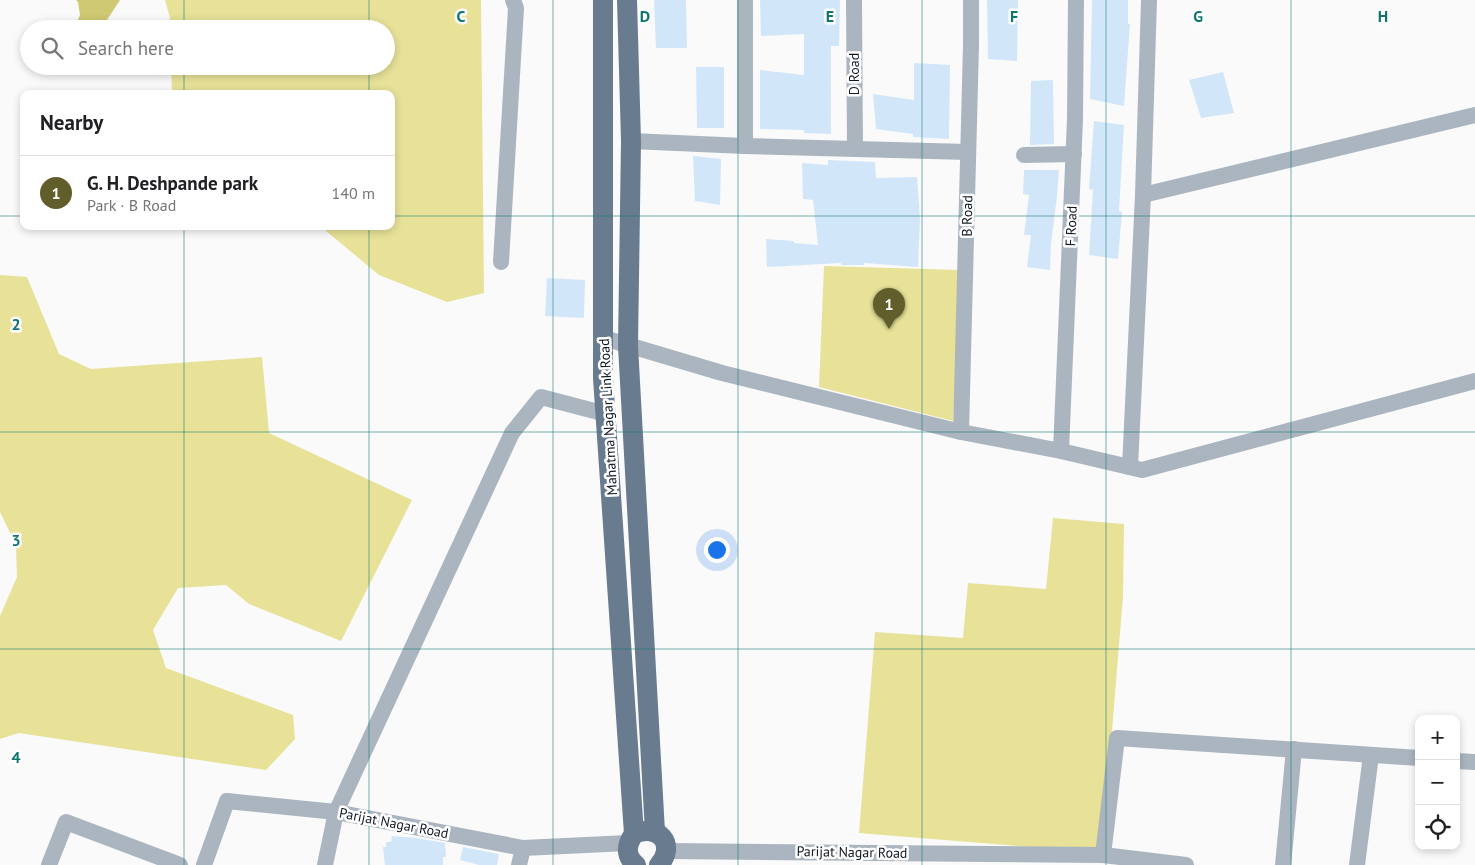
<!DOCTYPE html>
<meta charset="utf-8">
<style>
body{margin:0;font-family:"PT Sans",sans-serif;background:#f2f2f2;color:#202124}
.controls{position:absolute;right:15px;bottom:15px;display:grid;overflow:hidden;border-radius:10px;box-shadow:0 2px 8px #0003}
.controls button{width:45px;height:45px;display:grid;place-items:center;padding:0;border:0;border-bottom:1px solid #e0e0e0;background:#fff;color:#202124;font:25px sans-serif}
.you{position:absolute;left:716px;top:549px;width:18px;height:18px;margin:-12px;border:4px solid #fff;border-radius:50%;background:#1a73e8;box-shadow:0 0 0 8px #1a73e833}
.badge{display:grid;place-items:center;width:32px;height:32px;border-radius:50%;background:#625e2b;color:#fff;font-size:16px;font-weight:700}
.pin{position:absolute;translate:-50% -41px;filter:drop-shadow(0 1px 2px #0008)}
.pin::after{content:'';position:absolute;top:26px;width:18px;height:15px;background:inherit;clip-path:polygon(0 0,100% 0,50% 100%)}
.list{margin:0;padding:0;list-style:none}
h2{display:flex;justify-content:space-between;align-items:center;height:65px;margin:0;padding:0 20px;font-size:21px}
h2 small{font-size:16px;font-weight:400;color:#757577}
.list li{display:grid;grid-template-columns:32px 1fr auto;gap:15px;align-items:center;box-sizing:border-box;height:75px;padding:0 20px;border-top:1px solid #e0e0e0}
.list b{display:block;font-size:19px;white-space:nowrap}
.list p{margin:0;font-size:16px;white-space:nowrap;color:#757577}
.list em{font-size:16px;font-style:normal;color:#757577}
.icon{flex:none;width:28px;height:28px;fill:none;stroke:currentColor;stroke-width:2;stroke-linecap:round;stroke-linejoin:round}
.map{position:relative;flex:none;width:1475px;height:865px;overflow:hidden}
.search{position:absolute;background:#fff;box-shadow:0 2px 8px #0003;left:20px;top:20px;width:375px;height:55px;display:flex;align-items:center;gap:12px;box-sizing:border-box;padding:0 18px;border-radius:28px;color:#757577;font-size:19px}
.panel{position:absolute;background:#fff;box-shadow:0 2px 8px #0003;left:20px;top:90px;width:375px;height:140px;border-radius:10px}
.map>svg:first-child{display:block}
</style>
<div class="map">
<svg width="1475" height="865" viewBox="0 0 1475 865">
<rect width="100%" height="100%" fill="#fafafa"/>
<!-- green -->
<g fill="#e7e298">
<polygon points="165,0 481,0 484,293 447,302 379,275 325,230 324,226 391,226 391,94 172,94 171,66 386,66 386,29 170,29 170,18"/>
<polygon points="824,266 960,270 953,421 819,387"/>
<polygon points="0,275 27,277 59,354 91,369 262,357 269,433 412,500 341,641 249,604 226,585 178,588 153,630 166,668 293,715 295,739 266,770 19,733 0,739 0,616 17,577 16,545 0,512"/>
<polygon points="1053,518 1124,524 1123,596 1102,853 859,833 875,632 963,638 968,583 1046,589"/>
</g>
<!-- water -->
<polygon fill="#d0c973" points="76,0 120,0 101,29 74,29 80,15 78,2"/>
<!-- building -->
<g fill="#d2e6fa">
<polygon points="654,0 686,0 687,48 656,48"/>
<polygon points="760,0 840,0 839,46 831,46 831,134 804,133 804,130 760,129 760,70 804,75 804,34 761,36"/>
<polygon points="987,0 1018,0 1017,61 988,59"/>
<polygon points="1092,0 1128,0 1128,24 1130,24 1124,106 1090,99"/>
<polygon points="914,63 950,65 949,139 913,137 913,134 876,129 873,94 914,100"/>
<polygon points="696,67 724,67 724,128 697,128"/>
<polygon points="1223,72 1234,113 1201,118 1189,80"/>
<polygon points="1053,80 1054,144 1030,145 1031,81"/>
<polygon points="1094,121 1124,125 1119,211 1122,212 1118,259 1089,255 1093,190 1089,189"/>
<polygon points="693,156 721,159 720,205 695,201"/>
<polygon points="828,160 875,162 876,178 917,177 920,220 918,267 864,263 864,265 841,265 841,263 767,267 766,239 794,241 794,243 818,245 813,200 803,199 802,163 828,165"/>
<polygon points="1024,170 1059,170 1057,196 1051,244 1050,270 1027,267 1031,235 1024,235 1029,195 1023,194"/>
<polygon points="547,278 585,280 584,318 545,316"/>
<polygon points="392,836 417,838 445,843 446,857 443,857 443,865 385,865 383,847 386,847 386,842 391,842"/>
<polygon points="463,847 499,854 497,865 479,865 460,860"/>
</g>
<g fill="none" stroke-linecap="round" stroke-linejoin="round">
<!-- minor -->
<g stroke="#abb5c0" stroke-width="16">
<polyline points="854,0 855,149"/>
<polyline points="631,141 745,146 968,152"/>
<polyline points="745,146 745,0"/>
<polyline points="1024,155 1074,154"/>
<polyline points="1143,195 1475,115"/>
<polyline points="501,262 516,8 513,0"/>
<polyline points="604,338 722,373 961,432 1061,451 1142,470 1475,381"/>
<polyline points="961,432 971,45 971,0"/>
<polyline points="1061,451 1075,119 1076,0"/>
<polyline points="1130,467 1143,195 1149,0"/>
<polyline points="1456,761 1475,762"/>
<polyline points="666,851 1103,855 1186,865"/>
<polyline points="1103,855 1117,738 1419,758"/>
<polyline points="49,865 66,822 180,865"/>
<polyline points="204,865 227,801 336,812 523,848 628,843"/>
<polyline points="325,865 336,812 512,433 541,397 606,414"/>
<polyline points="519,865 523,848"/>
<polyline points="1283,865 1294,749"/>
<polyline points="1357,865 1371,755"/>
</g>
<!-- major -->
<g stroke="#697c8f" stroke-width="20">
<polyline points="603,0 603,378 634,834"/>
<polyline points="627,0 631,141 628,346 655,832"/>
<path d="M636 865C625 856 626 845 634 834 658 823 677 844 659 865"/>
</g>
</g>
<!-- grid -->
<path fill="none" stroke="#0f766e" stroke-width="1" stroke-opacity="0.55" d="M184 0V29M369 0V29M553 0V865M738 0V865M922 0V865M1106 0V865M1291 0V865M184 66V94M369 66V94M0 216H24M391 216H1475M184 226V865M369 226V865M0 432H1475M0 649H1475"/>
<g text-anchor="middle" stroke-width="5" stroke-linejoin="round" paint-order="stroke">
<!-- street labels -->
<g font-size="14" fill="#101922" stroke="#fff">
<text transform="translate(854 74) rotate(-90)" y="5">D Road</text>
<text transform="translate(967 216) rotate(-89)" y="5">B Road</text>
<text transform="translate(1071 226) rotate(-88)" y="5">F Road</text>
<text transform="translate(608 417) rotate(-93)" y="5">Mahatma Nagar Link Road</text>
<text transform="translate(394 823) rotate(11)" y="5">Parijat Nagar Road</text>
<text transform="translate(852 852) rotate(1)" y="5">Parijat Nagar Road</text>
</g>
</g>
<g font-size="16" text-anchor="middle" font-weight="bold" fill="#0f766e" stroke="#fff" stroke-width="5" stroke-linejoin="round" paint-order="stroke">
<text x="461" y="22">C</text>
<text x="645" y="22">D</text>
<text x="830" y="22">E</text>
<text x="1014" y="22">F</text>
<text x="1198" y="22">G</text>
<text x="1383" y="22">H</text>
<text x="16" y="330">2</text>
<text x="16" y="546">3</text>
<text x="16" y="763">4</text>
</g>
</svg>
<div class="controls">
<button>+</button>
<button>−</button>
<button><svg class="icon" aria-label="locate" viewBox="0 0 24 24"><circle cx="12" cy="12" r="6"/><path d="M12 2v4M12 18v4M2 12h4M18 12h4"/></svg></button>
</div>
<div class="you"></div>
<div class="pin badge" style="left:889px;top:329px">1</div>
<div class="search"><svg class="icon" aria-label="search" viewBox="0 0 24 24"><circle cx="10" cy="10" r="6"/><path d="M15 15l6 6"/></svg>Search here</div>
<section class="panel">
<h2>Nearby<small></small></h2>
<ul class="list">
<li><span class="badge">1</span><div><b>G. H. Deshpande park</b><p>Park · B Road</p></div><em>140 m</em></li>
</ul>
</section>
</div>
